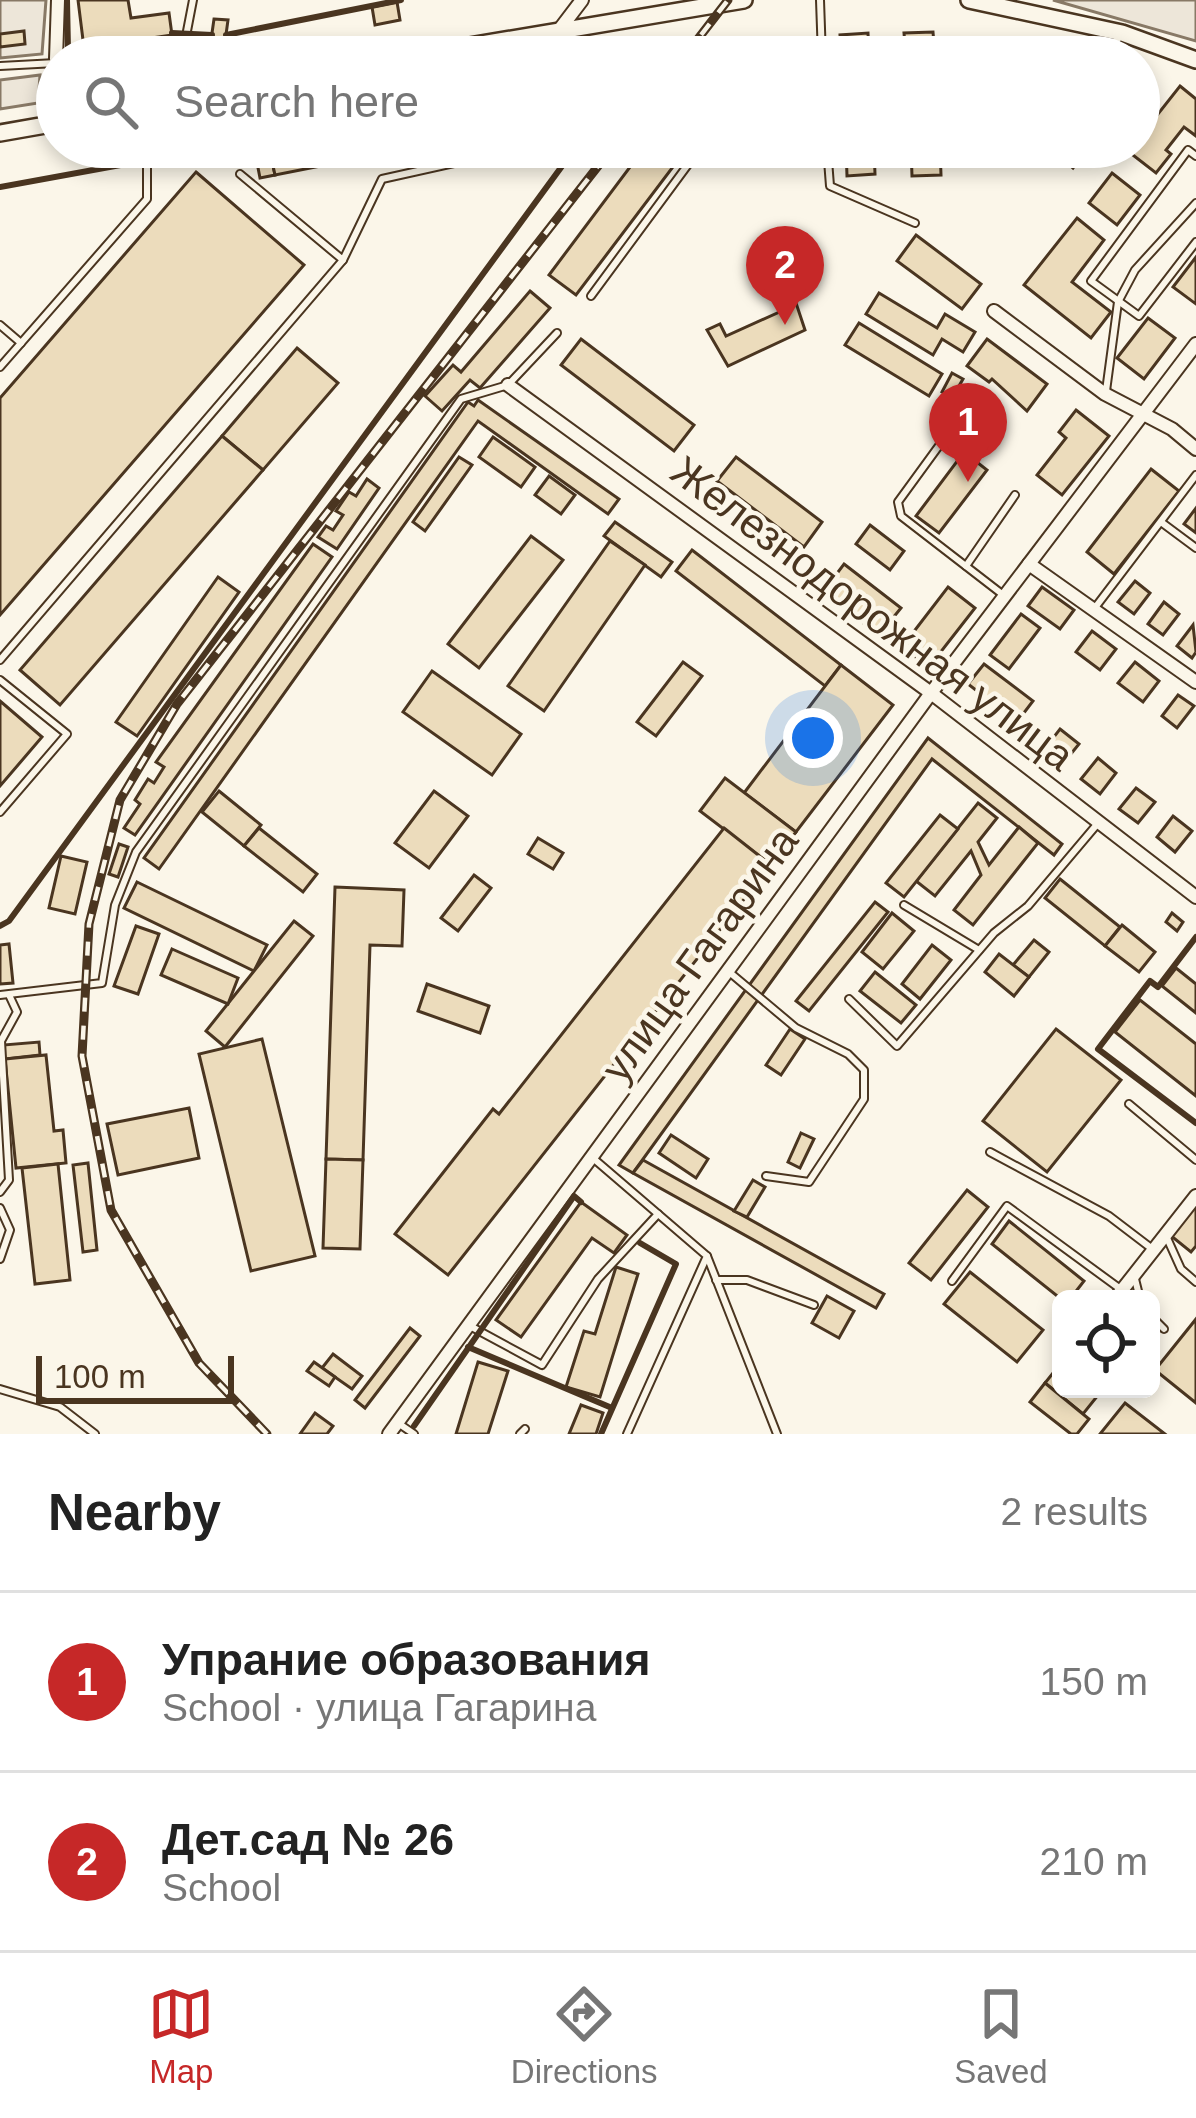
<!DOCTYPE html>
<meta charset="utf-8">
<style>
body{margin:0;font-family:Helvetica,sans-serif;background:#f2f2f2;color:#222}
.controls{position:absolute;right:36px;bottom:36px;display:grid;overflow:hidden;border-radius:18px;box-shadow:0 6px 18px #0003}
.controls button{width:108px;height:108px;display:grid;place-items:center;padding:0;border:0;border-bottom:3px solid #e0e0e0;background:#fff;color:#222;font:60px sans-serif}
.scale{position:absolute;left:36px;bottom:30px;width:198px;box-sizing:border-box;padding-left:12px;border:6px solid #4a3520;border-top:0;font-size:33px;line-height:42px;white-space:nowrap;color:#4a3520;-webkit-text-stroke:9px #fbf6e9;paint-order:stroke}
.you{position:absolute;left:813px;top:738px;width:42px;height:42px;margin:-30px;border:9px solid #fff;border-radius:50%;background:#1a73e8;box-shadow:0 0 0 18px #1a73e833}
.badge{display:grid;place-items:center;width:78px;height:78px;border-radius:50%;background:#c62828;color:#fff;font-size:39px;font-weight:700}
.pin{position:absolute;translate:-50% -99px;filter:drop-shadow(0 3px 6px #0008)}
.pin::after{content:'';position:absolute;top:63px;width:42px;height:36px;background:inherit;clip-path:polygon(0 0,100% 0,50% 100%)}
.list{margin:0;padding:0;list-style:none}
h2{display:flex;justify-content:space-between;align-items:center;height:156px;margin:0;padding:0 48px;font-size:51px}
h2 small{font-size:39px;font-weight:400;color:#767676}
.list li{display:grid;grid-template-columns:78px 1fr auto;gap:36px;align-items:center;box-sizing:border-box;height:180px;padding:0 48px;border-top:3px solid #e0e0e0}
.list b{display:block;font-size:45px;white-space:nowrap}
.list p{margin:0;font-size:39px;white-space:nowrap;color:#767676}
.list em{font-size:39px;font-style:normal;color:#767676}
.icon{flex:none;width:66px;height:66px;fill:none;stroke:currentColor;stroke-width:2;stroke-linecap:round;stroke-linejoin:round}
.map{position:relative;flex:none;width:1196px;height:1434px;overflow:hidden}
.search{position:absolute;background:#fff;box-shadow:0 6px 18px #0003;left:36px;right:36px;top:36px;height:132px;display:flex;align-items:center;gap:30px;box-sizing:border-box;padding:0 42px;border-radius:66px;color:#767676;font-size:45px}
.sheet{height:516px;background:#fff}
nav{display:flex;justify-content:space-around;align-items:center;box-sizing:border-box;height:168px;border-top:3px solid #e0e0e0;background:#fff;font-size:33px;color:#767676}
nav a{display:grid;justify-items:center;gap:6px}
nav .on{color:#c62828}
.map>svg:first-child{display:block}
</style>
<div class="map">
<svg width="1196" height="1434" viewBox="0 0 1196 1434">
<rect width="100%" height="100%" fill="#fbf6e9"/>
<!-- green -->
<g fill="#ede6d9" stroke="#887966" stroke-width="3">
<polygon points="0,0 46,0 42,54 0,58"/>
<polygon points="1053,0 1196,0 1196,41"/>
<polygon points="40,75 38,103 0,109 0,80"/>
</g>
<!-- building -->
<g fill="#ecdcbc" stroke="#4a3520" stroke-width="3">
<polygon points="78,0 128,0 131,18 169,13 172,35 84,48"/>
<polygon points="397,2 400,20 375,25 372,7"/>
<polygon points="214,19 228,20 225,42 211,40"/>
<polygon points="24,31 25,44 0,47 0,34"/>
<polygon points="933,32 935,57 906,57 904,33"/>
<polygon points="868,33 869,57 841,57 840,35"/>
<polygon points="785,39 793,57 746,57"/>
<polygon points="967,39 1075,57 964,57"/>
<polygon points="1180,86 1196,99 1196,136 1184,127 1166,150 1171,154 1156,173 1129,152 1139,147 1139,138"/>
<polygon points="254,147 269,147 275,175 260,178"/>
<polygon points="269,147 417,147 275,175"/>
<polygon points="645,147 688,147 576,295 549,275"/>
<polygon points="846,147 874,147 875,174 847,176"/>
<polygon points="911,147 940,147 941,175 912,176"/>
<polygon points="1050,147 1089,147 1073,168"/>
<polygon points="196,172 304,265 0,615 0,398"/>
<polygon points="1112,173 1140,195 1117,225 1089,203"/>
<polygon points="1077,218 1104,240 1072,282 1111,312 1091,338 1024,285"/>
<polygon points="916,235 981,284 962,309 897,261"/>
<polygon points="1196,257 1196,304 1173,287"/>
<polygon points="530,291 550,308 480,388 470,380 442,411 425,396 453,365 461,372"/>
<polygon points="792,291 805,330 728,366 707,330 720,324 726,336 786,309 780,296"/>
<polygon points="879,293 937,328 945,314 975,332 963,352 942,339 933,355 866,314"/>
<polygon points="1148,318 1175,338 1144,379 1117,358"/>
<polygon points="859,323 942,374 929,396 845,345"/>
<polygon points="581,339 694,425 674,451 561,365"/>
<polygon points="987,339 1047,384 1027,411 992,379 989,382 967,366"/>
<polygon points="297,348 338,383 263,470 222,436"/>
<polygon points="952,373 963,379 952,398 942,392"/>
<polygon points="478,400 619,499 608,514 478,421 159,869 144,858 468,402 474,406"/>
<polygon points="1076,410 1109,436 1062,495 1037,475 1066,438 1059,432"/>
<polygon points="222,436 263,470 60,705 20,670"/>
<polygon points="493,437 535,467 521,487 479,457"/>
<polygon points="964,452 987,470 939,533 916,516"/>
<polygon points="459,457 472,465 425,531 413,522"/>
<polygon points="736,457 822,522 804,547 717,481"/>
<polygon points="1151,469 1179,491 1114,574 1087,552"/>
<polygon points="549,476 575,495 561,514 535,495"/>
<polygon points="367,479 379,488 337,549 318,537 326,526 333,530 343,515 336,511 349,492 356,496"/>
<polygon points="1196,508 1196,533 1184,524"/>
<polygon points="615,522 672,562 661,577 604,536"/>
<polygon points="870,525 904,551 890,570 856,544"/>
<polygon points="531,536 563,560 479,668 448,644"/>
<polygon points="610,541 645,565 544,711 508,686"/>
<polygon points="313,544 332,557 135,835 124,828 140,804 135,800 148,779 154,783 164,767 156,762"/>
<polygon points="692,550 841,665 825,686 676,571"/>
<polygon points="844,564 901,608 879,635 823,592"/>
<polygon points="218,577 239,592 137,736 116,722"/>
<polygon points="1135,581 1150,593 1134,614 1118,602"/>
<polygon points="948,587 975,608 929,667 902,647"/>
<polygon points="1042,587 1074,610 1060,629 1028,606"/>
<polygon points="1164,602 1179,614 1163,635 1148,624"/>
<polygon points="1021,614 1040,628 1009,669 990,655"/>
<polygon points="1193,625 1196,652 1192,658 1177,646"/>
<polygon points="1092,631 1116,649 1100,670 1076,652"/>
<polygon points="683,662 702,676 656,736 637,722"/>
<polygon points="1135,662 1159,681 1143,702 1118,683"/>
<polygon points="984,664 1033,701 1017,722 968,684"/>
<polygon points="841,665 893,705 796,832 744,793"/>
<polygon points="432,671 521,734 492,775 403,712"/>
<polygon points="1178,695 1194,706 1177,728 1162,716"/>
<polygon points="0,701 42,737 0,786"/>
<polygon points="1060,729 1079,744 1062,765 1043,751"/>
<polygon points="928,738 1062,844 1054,855 932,759 633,1173 619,1165"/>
<polygon points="1098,758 1116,773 1100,794 1081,779"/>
<polygon points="725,778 796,832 771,865 700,811"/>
<polygon points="1136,788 1155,802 1138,823 1119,809"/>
<polygon points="219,791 261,825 244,846 202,812"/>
<polygon points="434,791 468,816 429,868 395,843"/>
<polygon points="978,803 997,818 978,842 989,865 1019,827 1038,843 973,925 954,910 981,875 971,851 935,896 916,881"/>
<polygon points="940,815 958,829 904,897 886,883"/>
<polygon points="1173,816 1192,831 1175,852 1157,837"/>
<polygon points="259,828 317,874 303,892 244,846"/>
<polygon points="724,828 771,865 448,1275 395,1234 493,1109 499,1114"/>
<polygon points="538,838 563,853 553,869 528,854"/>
<polygon points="119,844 128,847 118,877 109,874"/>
<polygon points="61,856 87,862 75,914 49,908"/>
<polygon points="474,875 491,888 458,931 441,918"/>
<polygon points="1060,879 1120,927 1105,946 1045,898"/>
<polygon points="137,882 267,945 254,971 124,908"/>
<polygon points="335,887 404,890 402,946 370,945 363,1160 326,1159"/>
<polygon points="875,902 888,912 809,1011 796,1001"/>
<polygon points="892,913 914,931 883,969 862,952"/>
<polygon points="1172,913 1183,922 1177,931 1166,922"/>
<polygon points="294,921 313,936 225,1047 206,1031"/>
<polygon points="1122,925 1155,952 1139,972 1105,946"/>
<polygon points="136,926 159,934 138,994 114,986"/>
<polygon points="1034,940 1049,952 1029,977 1013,965"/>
<polygon points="9,944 13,983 0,984 0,945"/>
<polygon points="932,945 951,960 920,999 902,984"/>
<polygon points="172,949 238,978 228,1004 161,975"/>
<polygon points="999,954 1029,977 1014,996 985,972"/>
<polygon points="1176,968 1196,984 1196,1013 1162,986"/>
<polygon points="875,972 916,1005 901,1023 860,991"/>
<polygon points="427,984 489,1006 480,1033 418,1011"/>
<polygon points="1140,1000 1196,1044 1196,1096 1115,1032"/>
<polygon points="790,1029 805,1039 781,1075 766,1065"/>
<polygon points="1056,1029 1121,1080 1047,1172 983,1121"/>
<polygon points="262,1039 315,1256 251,1271 199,1054"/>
<polygon points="39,1042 40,1055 5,1059 3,1045"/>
<polygon points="46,1055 54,1131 63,1130 66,1163 16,1168 5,1059"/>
<polygon points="189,1108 199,1158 118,1175 107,1124"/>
<polygon points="801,1133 814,1139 800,1168 788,1162"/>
<polygon points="671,1135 708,1159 696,1178 659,1153"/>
<polygon points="326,1159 363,1160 360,1249 323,1248"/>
<polygon points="643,1160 884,1294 876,1308 633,1173"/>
<polygon points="88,1163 97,1250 83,1252 73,1165"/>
<polygon points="58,1164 70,1280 35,1284 22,1168"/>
<polygon points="753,1180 765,1187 747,1217 734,1211"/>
<polygon points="967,1190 988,1207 931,1280 909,1263"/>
<polygon points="581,1202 627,1235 614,1253 592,1238 521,1337 496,1320"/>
<polygon points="1196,1203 1196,1246 1191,1252 1170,1235"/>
<polygon points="1009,1221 1084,1281 1070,1299 1061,1299 992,1244"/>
<polygon points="616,1267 638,1274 600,1397 566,1387 584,1331 595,1334"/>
<polygon points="970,1272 1043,1330 1017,1362 944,1304"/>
<polygon points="827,1296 854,1311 839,1338 812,1323"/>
<polygon points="1196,1319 1196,1403 1155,1370"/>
<polygon points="410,1328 420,1336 365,1408 355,1400"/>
<polygon points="333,1354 362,1376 352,1389 322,1368"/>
<polygon points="314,1362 335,1377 329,1386 307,1371"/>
<polygon points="478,1362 508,1371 488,1434 456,1434"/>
<polygon points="1061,1363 1061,1389 1103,1389 1083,1414 1045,1383"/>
<polygon points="1045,1383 1089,1419 1077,1434 1071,1434 1030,1402"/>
<polygon points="1125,1403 1165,1434 1100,1434"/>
<polygon points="581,1405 603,1413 596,1434 569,1434"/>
<polygon points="315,1413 333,1426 327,1434 300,1434"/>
</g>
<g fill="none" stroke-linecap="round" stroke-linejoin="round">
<defs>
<g id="service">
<polyline points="820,0 822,57"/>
<polyline points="182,57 193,0"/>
<polyline points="1105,57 1120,36"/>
<polyline points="0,66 56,63"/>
<polyline points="53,120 56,61"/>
<polyline points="827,147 830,186 915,223"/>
<polyline points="1196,156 1188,150 1091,281 1139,316 1196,242"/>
<polyline points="240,174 343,260 382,179 526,147"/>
<polyline points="591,296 701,147"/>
<polyline points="0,325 21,343"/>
<polyline points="0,367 147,199 147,147"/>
<polyline points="1106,391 1118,302 1135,270 1196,203"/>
<polyline points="941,443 898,502 901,516 1002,594"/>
<polyline points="1161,522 1196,548"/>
<polyline points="966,566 1015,495"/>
<polyline points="1094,609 1196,475"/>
<polyline points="0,660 343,260"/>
<polyline points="0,680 67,734 0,812"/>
<polyline points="904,905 979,950"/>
<polyline points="728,971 796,1028 848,1054 864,1070 864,1099 809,1182 766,1176"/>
<polyline points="0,995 102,983 115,905 136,852 461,399 508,385 557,333"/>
<polyline points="849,999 897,1046 994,933 1028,906 1099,822"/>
<polyline points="1129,1104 1196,1160"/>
<polyline points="990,1152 1109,1216 1151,1248"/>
<polyline points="594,1159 707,1256 627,1434"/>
<polyline points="0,1192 9,1180 1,1041 17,1012 10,997"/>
<polyline points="0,1208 10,1230 0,1259"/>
<polyline points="1167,1238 1181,1269 1196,1282"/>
<polyline points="707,1256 777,1434"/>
<polyline points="1135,1279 1140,1299"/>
<polyline points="716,1280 747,1280 814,1305"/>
<polyline points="952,1281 1007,1206 1119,1288"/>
<polyline points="1151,1316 1164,1329"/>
<polyline points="470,1326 542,1365 598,1279 658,1214"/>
<polyline points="0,1389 60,1407 95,1434"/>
<polyline points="398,1423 414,1434"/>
<polyline points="520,1434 525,1429"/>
</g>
<g id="minor">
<polyline points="560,29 582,0"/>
<polyline points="56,59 58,0"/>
<polyline points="994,311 1105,394 1172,429 1196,449"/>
<polyline points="508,385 931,693 1196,897"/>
<polyline points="1029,564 1196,682"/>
<polyline points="1115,1299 1196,1196"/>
<polyline points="389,1434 931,693 1196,344"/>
</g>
<g id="tertiary">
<polyline points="969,0 1122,33 1196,60"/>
<polyline points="404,57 744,0"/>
<polyline points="0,133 57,123"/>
</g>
</defs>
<!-- service casing -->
<use href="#service" stroke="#4a3520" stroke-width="10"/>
<!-- minor casing -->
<use href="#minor" stroke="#4a3520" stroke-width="16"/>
<!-- tertiary casing -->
<use href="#tertiary" stroke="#4a3520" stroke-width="20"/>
<!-- service -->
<use href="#service" stroke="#fbf6e9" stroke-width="6"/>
<!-- minor -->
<use href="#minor" stroke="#fbf6e9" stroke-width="12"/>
<!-- tertiary -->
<use href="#tertiary" stroke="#fbf6e9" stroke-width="15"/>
<defs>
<g id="rail">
<polyline points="684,57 728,0"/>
<polyline points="267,1434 199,1363 111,1210 82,1056 89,924 120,800 177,704 613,147"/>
</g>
</defs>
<!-- rail casing -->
<use href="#rail" stroke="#4a3520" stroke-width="9"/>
<!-- rail -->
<use href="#rail" stroke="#fbf6e9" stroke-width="4.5" stroke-dasharray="14" stroke-linecap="butt"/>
<!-- wall -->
<g stroke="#4a3520" stroke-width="6">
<polyline points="67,0 68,49 84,48"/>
<polyline points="172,33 212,35"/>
<polyline points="226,35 401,0"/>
<polyline points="0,187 219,147"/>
<polyline points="0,926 9,921 576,147"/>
<polyline points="1196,937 1158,987 1150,981 1098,1049 1196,1123"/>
<polyline points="468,1347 612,1408"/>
<polyline points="414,1426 574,1196 581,1202"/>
<polyline points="601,1434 676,1264 640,1243"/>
</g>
</g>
<g text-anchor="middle" stroke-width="9" stroke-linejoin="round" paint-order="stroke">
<!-- street labels -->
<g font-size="42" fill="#4a3520" stroke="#fbf6e9">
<text transform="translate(873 613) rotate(37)" y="15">Железнодорожная улица</text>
<text transform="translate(699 954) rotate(-54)" y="15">улица Гагарина</text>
</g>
</g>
</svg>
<div class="controls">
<button><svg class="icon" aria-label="locate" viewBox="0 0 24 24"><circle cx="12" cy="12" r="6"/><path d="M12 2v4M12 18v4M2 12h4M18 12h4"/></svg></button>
</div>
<div class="scale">100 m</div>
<div class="you"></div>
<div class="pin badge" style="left:968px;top:482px">1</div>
<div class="pin badge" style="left:785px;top:325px">2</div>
<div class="search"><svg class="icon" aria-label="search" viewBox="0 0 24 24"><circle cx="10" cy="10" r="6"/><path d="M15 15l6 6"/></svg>Search here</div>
</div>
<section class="sheet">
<h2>Nearby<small>2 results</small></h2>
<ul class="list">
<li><span class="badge">1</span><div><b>Упрание образования</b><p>School · улица Гагарина</p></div><em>150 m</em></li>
<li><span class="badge">2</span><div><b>Дет.сад № 26</b><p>School</p></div><em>210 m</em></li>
</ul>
</section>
<nav>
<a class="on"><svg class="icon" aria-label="map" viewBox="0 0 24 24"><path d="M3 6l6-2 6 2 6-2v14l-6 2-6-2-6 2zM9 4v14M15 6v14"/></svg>Map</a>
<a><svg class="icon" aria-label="directions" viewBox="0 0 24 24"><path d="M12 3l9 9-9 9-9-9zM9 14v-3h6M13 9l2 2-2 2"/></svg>Directions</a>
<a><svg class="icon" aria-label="saved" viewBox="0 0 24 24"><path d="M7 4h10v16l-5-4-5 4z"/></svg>Saved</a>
</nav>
